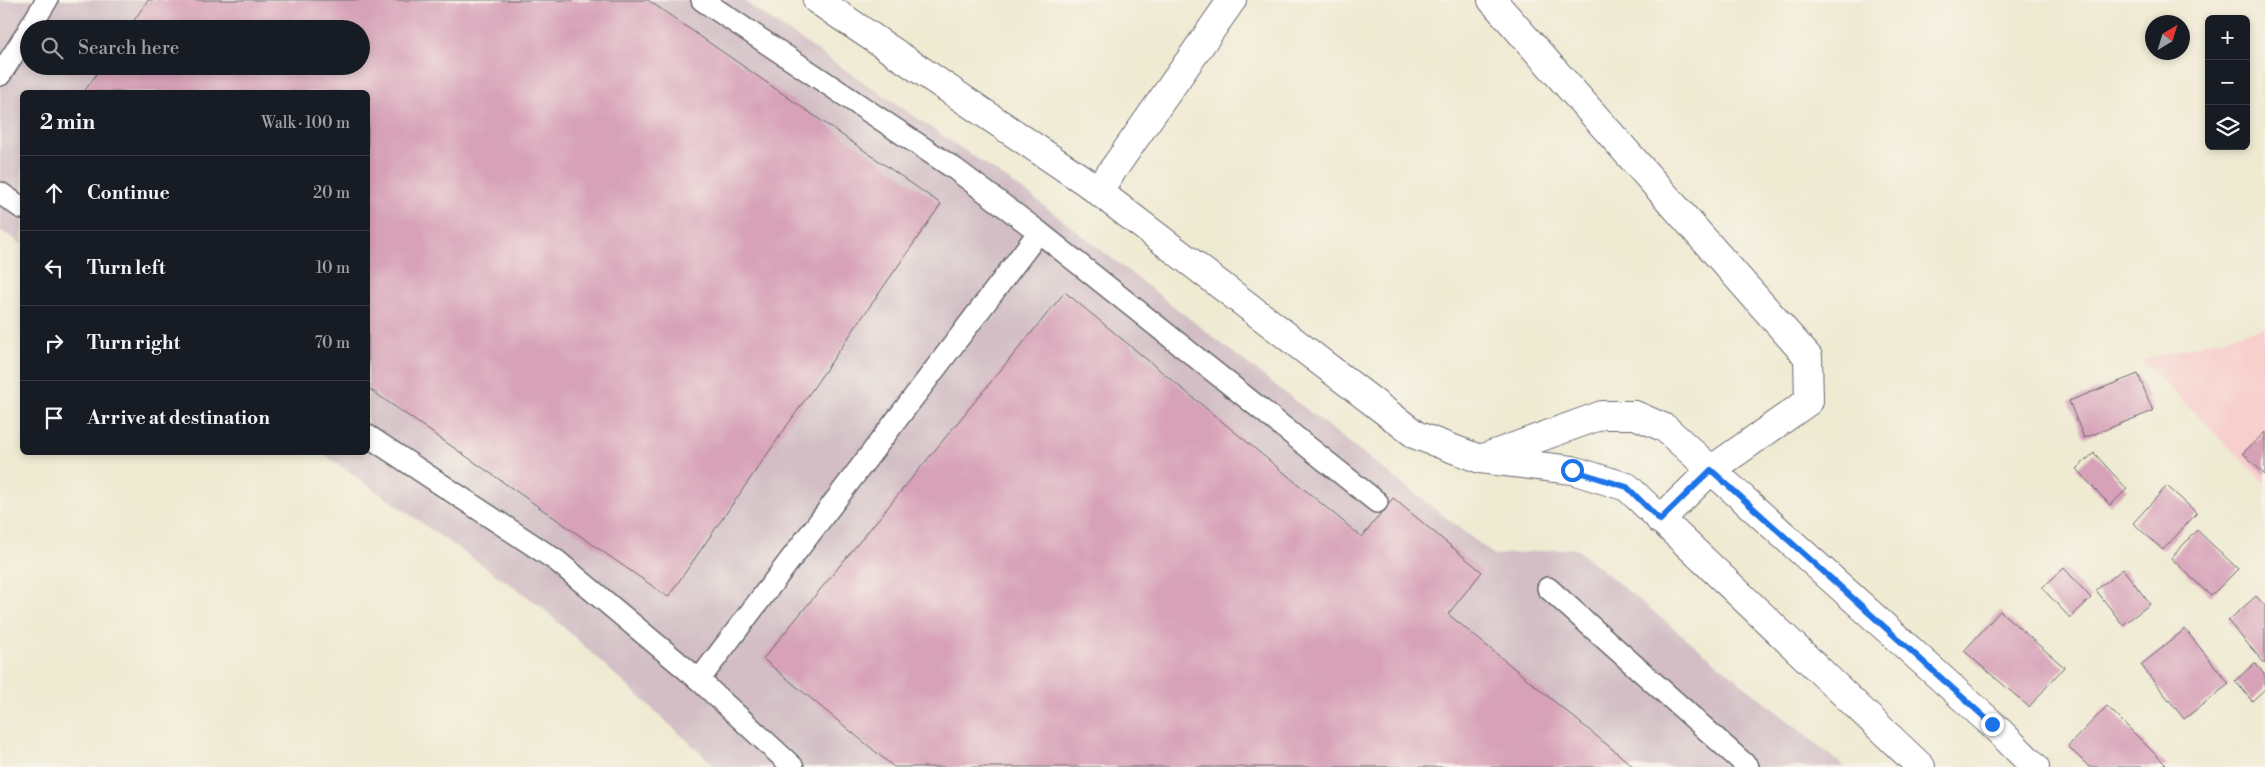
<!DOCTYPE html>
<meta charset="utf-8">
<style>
body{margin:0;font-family:"Libre Bodoni",serif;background:#20242c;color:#f1f3f6}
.controls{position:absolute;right:15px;top:15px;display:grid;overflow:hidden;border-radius:8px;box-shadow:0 2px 8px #0003}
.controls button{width:45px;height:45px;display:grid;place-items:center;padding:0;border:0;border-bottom:1px solid #363941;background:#171b24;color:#f1f3f6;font:25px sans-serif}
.compass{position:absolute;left:2145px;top:15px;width:45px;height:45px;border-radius:50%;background:#171b24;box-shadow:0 2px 8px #0003;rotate:38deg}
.stop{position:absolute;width:15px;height:15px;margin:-11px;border:4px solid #1a73e8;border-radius:50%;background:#fff}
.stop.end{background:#1a73e8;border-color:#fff;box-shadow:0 1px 5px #0008}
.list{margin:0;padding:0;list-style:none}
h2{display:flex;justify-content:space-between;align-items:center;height:65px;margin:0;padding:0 20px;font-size:21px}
h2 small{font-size:16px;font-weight:400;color:#9ea1a6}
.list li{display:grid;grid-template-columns:32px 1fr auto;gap:15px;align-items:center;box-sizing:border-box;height:75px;padding:0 20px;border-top:1px solid #363941}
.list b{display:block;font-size:19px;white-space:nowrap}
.list em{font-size:16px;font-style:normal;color:#9ea1a6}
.icon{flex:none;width:28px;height:28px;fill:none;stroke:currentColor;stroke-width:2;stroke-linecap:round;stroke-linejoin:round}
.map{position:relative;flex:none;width:2265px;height:767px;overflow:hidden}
.search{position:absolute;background:#171b24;box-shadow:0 2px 8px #0003;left:20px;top:20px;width:350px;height:55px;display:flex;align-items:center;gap:12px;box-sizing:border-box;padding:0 18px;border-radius:28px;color:#9ea1a6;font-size:19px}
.panel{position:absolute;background:#171b24;box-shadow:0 2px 8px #0003;left:20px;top:90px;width:350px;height:365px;border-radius:8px}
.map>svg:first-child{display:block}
</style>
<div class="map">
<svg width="2265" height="767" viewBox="0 0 2265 767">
<rect width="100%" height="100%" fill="#f7f3e8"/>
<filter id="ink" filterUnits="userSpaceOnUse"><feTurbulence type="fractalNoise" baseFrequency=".02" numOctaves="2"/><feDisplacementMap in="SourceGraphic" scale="10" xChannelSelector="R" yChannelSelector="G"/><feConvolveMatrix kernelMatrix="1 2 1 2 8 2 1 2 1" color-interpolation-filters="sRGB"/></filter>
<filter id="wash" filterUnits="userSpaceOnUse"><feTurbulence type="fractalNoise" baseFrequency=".0096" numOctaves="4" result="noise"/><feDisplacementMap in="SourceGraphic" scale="20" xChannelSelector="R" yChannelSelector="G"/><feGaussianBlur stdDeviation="1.12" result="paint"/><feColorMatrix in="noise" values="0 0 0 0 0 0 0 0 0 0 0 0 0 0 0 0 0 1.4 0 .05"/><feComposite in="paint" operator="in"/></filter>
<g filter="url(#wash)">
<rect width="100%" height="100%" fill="#efead2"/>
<!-- built -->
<polygon fill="#f7d0ce" points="2265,327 2265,483 2142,360"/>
<!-- industrial -->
<path fill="#d2bec4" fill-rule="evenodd" d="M0 0H742L1029 194 1494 555 1575 548 1845 767H716L538 604 322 453 368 452V92H22V244L0 230ZM29 29H361V66H29Z"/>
<g id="blocks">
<!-- building -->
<g fill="#d7a1b8">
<polygon points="148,0 648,0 941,204 668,597 368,388 368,92 84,92 102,66 361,66 361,29 128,29"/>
<polygon points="1065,292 1362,537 1393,498 1482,572 1448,614 1634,767 894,767 763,659"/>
<polygon points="2138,374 2153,411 2084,438 2069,401"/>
<polygon points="2265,432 2265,475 2243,453"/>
<polygon points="2094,453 2127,489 2110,505 2076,469"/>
<polygon points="2167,486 2197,513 2163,550 2133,523"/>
<polygon points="2197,530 2238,569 2211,596 2171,558"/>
<polygon points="2064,568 2091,598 2070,618 2042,588"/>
<polygon points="2123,569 2150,604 2123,625 2096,590"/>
<polygon points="2256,596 2265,606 2265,664 2228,621"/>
<polygon points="2000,611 2064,667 2029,707 1964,651"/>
<polygon points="2185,629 2229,684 2184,719 2141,665"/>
<polygon points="2255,663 2265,675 2265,689 2252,701 2235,681"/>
<polygon points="2107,706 2168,767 2089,767 2068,746"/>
</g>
</g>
</g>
<g filter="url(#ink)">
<use href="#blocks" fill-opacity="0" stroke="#6a6870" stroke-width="1"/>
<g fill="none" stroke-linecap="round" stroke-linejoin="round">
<defs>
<g id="lane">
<polyline points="702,0 955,169 1039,232 1377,502"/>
<polyline points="29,29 47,0"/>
<polyline points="0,75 29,30"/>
<polyline points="0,193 22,208"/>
<polyline points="368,436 557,561 699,680 793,767"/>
<polyline points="1548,588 1748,767"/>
<polyline points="699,680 1039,232"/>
</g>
<g id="street">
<polyline points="817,0 1086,182 1416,435 1480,459 1572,470 1627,487 1921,767"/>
<polyline points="1492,0 1808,357 1809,401 1711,470 1660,520"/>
<polyline points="1098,191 1232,0"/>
<polyline points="1486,457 1602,415 1635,415 1665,428 1992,724 2035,767"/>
</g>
</defs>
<!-- lane casing -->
<use href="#lane" stroke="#6a6870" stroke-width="24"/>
<!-- street casing -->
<use href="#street" stroke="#6a6870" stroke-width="30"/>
<!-- lane -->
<use href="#lane" stroke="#fff" stroke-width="21"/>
<!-- street -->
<use href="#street" stroke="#fff" stroke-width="28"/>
</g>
</g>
<g fill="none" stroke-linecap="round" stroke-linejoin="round" filter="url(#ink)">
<!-- route -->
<polyline stroke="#1a73e8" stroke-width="6" points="1572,470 1627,487 1660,520 1711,470 1992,724"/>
</g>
</svg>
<div class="controls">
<button>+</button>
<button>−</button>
<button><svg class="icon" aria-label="layers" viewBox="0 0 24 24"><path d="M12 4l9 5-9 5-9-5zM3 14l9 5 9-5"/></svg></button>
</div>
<svg class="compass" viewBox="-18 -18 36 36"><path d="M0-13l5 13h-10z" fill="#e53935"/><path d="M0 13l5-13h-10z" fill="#9ea1a6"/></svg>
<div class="stop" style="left:1572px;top:470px"></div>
<div class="stop end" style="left:1992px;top:724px"></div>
<div class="search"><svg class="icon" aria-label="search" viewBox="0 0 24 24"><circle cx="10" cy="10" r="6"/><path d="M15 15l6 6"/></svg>Search here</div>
<section class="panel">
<h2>2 min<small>Walk · 100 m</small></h2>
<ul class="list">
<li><svg class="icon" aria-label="ahead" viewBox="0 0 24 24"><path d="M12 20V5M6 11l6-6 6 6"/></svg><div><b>Continue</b></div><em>20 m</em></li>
<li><svg class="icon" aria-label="left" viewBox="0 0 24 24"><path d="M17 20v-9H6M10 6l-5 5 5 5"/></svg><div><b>Turn left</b></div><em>10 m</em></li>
<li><svg class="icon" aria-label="right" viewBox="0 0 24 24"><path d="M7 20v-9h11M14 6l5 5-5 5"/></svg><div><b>Turn right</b></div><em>70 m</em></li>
<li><svg class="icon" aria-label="arrive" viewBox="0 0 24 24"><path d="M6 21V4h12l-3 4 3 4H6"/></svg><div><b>Arrive at destination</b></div></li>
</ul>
</section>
</div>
